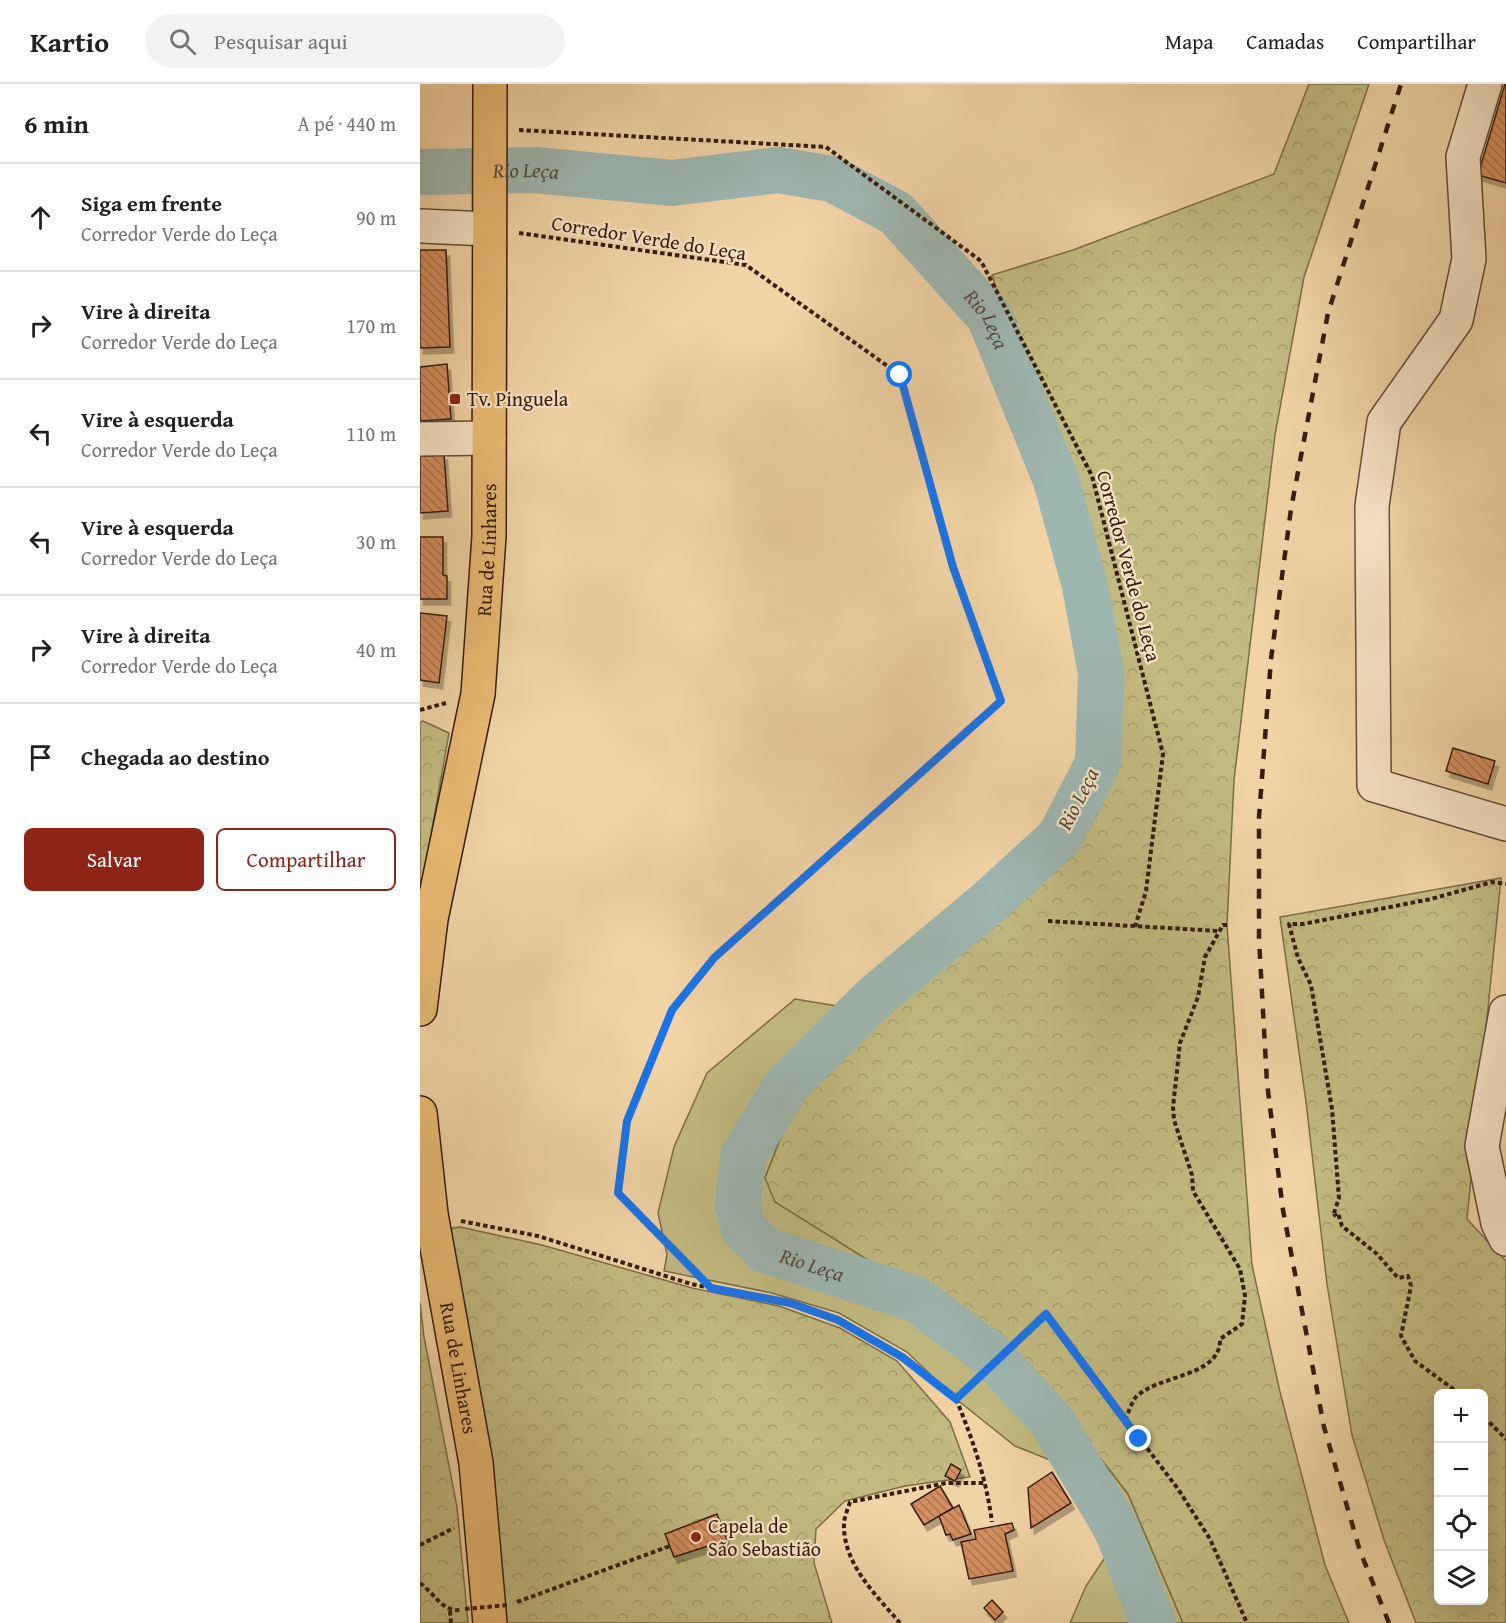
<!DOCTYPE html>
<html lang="pt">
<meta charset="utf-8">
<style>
body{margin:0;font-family:"Gentium Book Plus",serif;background:#f2f2f2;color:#202124}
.controls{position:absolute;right:18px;bottom:18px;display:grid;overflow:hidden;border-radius:9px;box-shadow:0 6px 24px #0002}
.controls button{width:54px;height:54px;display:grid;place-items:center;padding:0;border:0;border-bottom:2px solid #e0e0e0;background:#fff;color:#202124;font:30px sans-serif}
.stop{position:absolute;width:18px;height:18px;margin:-14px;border:4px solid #1a73e8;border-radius:50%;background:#fff}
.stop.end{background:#1a73e8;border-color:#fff;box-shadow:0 2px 6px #0008}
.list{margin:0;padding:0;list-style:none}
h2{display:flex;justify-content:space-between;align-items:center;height:78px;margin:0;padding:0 24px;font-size:26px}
h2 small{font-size:20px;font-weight:400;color:#757577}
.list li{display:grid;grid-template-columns:39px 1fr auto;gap:18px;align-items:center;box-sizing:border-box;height:108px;padding:0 24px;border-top:2px solid #e0e0e0}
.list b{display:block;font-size:22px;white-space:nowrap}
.list p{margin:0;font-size:20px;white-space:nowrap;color:#757577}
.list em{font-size:20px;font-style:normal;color:#757577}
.actions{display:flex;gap:12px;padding:18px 24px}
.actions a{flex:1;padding:14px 0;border:2px solid #8f2418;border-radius:9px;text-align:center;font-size:21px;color:#8f2418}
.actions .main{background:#8f2418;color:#fff}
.icon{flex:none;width:33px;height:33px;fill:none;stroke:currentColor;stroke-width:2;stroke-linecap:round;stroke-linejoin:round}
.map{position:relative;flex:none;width:1086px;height:1539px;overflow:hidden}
header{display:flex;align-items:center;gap:36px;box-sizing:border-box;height:84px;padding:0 30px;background:#fff;border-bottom:2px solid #e0e0e0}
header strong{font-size:28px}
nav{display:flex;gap:33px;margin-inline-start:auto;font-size:21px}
.search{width:420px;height:54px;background:#f2f2f2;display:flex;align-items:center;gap:15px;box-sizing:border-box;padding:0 21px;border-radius:33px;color:#757577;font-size:22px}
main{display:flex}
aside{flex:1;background:#fff}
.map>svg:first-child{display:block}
</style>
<header>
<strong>Kartio</strong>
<div class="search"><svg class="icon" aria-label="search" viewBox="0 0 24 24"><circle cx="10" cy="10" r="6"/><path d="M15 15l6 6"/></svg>Pesquisar aqui</div>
<nav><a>Mapa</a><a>Camadas</a><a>Compartilhar</a></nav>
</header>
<main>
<aside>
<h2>6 min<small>A pé · 440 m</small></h2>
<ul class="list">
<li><svg class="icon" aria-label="ahead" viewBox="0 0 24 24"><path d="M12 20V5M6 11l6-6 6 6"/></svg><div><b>Siga em frente</b><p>Corredor Verde do Leça</p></div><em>90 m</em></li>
<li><svg class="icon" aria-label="right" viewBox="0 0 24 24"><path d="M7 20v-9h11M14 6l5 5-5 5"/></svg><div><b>Vire à direita</b><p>Corredor Verde do Leça</p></div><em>170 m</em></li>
<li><svg class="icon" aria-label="left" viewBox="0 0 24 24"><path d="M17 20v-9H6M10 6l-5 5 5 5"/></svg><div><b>Vire à esquerda</b><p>Corredor Verde do Leça</p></div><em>110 m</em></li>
<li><svg class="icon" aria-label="left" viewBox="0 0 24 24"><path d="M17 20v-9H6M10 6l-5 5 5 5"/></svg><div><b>Vire à esquerda</b><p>Corredor Verde do Leça</p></div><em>30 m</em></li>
<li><svg class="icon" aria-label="right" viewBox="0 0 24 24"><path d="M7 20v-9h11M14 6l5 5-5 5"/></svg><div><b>Vire à direita</b><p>Corredor Verde do Leça</p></div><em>40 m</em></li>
<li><svg class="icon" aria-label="arrive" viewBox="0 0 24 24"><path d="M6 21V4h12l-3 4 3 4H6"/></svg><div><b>Chegada ao destino</b></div></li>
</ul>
<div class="actions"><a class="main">Salvar</a><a>Compartilhar</a></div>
</aside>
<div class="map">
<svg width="1086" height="1539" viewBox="0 0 1086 1539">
<defs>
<pattern id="forest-crowns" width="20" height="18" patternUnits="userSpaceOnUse" patternTransform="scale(1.5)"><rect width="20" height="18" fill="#c1ba81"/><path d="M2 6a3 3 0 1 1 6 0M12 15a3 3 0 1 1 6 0" fill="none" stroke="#a69f6e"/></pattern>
<pattern id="building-back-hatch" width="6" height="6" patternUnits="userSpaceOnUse" patternTransform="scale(1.5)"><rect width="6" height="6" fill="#d58e61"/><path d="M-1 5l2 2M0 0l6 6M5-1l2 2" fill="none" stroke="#ae734e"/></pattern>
<filter id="shadow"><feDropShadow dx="3.5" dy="6" stdDeviation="0" flood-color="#0004"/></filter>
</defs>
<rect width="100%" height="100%" fill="#f1d3a5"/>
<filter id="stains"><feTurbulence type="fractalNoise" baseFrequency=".00333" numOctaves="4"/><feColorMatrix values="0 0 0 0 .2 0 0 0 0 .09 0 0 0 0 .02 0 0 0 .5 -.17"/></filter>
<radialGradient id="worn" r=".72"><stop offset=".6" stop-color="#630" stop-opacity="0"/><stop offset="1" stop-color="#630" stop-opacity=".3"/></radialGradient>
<!-- grass -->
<polygon fill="#c1ba81" stroke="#7c6c48" stroke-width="1.5" points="375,915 465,930 376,1015 345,1094 451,1178 529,1218 617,1292 708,1410 763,1539 650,1539 666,1502 686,1472 635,1378 595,1362 536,1315 487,1268 419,1229 352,1209 244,1187 247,1171 238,1129 254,1063 287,989"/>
<!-- forest -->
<g fill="url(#forest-crowns)" stroke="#7c6c48" stroke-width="1.5" fill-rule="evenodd">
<polygon points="889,0 949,0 884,193 855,351 814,696 807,841 832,1181 860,1308 905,1481 929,1539 763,1539 708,1410 617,1292 529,1218 451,1178 355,1118 345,1094 376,1015 465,930 627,794 677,731 698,642 687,563 653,398 583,227 572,191 653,166 854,90"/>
<polygon points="3,637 29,649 0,813 0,638"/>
<path d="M1081 794 1047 1135 1086 1177V1539H996L964 1456 932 1351 907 1200 886 1018 860 833ZM1018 1310H1064V1516H1018Z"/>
<polygon points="40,1143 122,1161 272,1204 359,1222 420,1244 477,1277 530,1338 550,1393 485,1402 425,1417 396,1445 394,1479 412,1539 87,1539 63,1347 26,1152 33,1144"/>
<polygon points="0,1219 4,1253 37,1423 48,1539 0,1539"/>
</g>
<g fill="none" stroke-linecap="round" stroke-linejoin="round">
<!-- river -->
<path stroke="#9db6b0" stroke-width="46" id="s1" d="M0 88 115 86 252 99 358 86 412 95 476 129 569 232 636 396 665 502 681 589 678 679 640 753 569 818 453 915 366 1002 323 1073 318 1121 323 1144 345 1166 496 1215 570 1270 631 1336 696 1443 733 1539"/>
</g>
<!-- building -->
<g fill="url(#building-back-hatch)" stroke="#361d0e" stroke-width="1.5" filter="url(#shadow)">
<polygon points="1085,0 1086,0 1086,99 1058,91"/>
<polygon points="0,166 26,166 30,263 0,264"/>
<polygon points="27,280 31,335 0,337 0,283"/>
<polygon points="24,370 28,427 0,429 0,372"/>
<polygon points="0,453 23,453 23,491 27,492 27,515 0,515"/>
<polygon points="0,529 27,532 19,599 0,596"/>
<polygon points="1033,664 1075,677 1068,700 1026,687"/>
<polygon points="531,1380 541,1386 535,1397 525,1392"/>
<polygon points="632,1388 651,1419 611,1444 608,1404"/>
<polygon points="520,1402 533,1424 504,1441 491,1420"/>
<polygon points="539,1421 551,1450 533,1456 530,1450 526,1451 519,1432"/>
<polygon points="297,1430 307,1456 254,1473 245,1450"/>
<polygon points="592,1439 594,1446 585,1450 593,1487 549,1495 541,1458 556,1455 554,1446"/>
<polygon points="572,1516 583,1528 575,1536 564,1524"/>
</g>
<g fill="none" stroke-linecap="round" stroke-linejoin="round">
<defs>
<g id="minor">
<polyline points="1065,0 1043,73 1049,175 1036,236 964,338 952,422 954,701 1086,740"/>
<polyline points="0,142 69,145"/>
<polyline points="0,355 69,354"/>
<polyline points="1086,928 1062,1062 1078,1139 1086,1155"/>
</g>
<g id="major">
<path id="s2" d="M0 925 11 835 58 610 69 452 70 0"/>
<path id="s3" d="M0 1029 11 1130 56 1379 70 1539"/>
</g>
</defs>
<!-- minor casing -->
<use href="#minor" stroke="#654a34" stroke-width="36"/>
<!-- major casing -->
<use href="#major" stroke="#361d0e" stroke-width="36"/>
<!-- path -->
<g stroke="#361d0e" stroke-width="4" stroke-dasharray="4.5 3" stroke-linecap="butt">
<polyline points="99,46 406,63 561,177 672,392 743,670 726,807 715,843"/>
<polyline points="99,149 326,181 480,291 533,483 581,617 294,874 252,926 207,1037 198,1109 291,1204"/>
<polyline points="0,626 26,619"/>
<polyline points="628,837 798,847"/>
<polyline points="41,1137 118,1152 271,1200 370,1219 418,1236 482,1273 536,1315 626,1230 758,1405 790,1455 827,1539"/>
<polyline points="1040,1310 995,1277 981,1252 991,1202 988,1192 978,1194 957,1170 922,1142 918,1129 913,1132 919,1114 912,1025 891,901 878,874 869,840 883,840 1011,815 1072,798 1086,800"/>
<path d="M536 1315C553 1356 566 1394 572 1438"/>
<polyline points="1064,1333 1086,1355"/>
<path d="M705 1336C708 1330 711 1320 715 1314 737 1290 801 1294 800 1255L822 1240 825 1212 820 1185 773 1107 772 1091 754 1036 753 1023 760 959 778 913 785 873 803 841H807"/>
<polyline points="0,1461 34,1444"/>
<path d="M0 1499C16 1511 22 1528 41 1526"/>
<polyline points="97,1518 250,1462"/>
<polyline points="30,1527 31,1539"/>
<path d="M480 1539C456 1511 423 1480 424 1440 424 1433 428 1425 430 1418L526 1399H566"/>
</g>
<!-- minor -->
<use href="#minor" stroke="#f6e2c4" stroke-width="33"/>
<!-- major -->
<use href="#major" stroke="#e8ba72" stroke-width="33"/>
<!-- rail -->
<polyline stroke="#361d0e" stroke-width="4.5" stroke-dasharray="10 10" stroke-linecap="butt" points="969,1539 940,1467 904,1343 863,1126 847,999 839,855 839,733 851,575 871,425 908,229 981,0"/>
<!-- path-bridge -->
<polyline stroke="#361d0e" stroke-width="4" stroke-dasharray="4.5 3" stroke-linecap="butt" points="45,1525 88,1521"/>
</g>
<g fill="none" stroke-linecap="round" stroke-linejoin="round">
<!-- route -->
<polyline stroke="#1a73e8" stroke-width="8" points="480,291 533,483 581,617 294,874 252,926 207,1037 198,1109 291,1204 370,1219 418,1236 482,1273 536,1315 626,1230 719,1355"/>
</g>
<!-- markers -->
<g fill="#8f2418" stroke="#f6e2c4" stroke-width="2">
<rect x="29" y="309" width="12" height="12" rx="3"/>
<circle cx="276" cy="1453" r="6"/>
</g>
<g text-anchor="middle" stroke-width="4.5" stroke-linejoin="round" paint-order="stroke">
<!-- street labels -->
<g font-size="20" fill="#361d0e" stroke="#f6e2c4">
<text transform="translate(229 154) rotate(9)" y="7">Corredor Verde do Leça</text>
<text dy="7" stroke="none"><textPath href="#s2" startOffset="465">Rua de Linhares</textPath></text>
<text transform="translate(709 482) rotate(75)" y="7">Corredor Verde do Leça</text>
<text dy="7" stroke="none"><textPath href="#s3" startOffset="258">Rua de Linhares</textPath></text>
</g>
<!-- poi labels -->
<g font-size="20" fill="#361d0e" stroke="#f6e2c4" text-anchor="start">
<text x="47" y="322">Tv. Pinguela</text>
<text x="288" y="1449">Capela de<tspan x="288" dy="23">São Sebastião</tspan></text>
</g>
<!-- water labels -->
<g font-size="21" font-style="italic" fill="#554b3f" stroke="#f6e2c4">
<text dy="7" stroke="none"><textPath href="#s1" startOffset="106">Rio Leça</textPath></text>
<text dy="7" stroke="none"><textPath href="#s1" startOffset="627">Rio Leça</textPath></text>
<text transform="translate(658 715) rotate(-63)" y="7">Rio Leça</text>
<text dy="7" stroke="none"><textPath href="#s1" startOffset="1780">Rio Leça</textPath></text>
</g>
</g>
<rect width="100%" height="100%" filter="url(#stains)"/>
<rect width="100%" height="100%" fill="url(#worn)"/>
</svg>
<div class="controls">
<button>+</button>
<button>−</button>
<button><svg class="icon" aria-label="locate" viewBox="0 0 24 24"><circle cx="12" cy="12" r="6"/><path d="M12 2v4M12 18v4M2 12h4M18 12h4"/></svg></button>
<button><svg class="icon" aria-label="layers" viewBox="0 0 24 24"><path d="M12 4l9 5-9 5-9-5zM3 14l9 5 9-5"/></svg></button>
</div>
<div class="stop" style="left:480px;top:291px"></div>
<div class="stop end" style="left:719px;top:1355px"></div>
</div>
</main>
